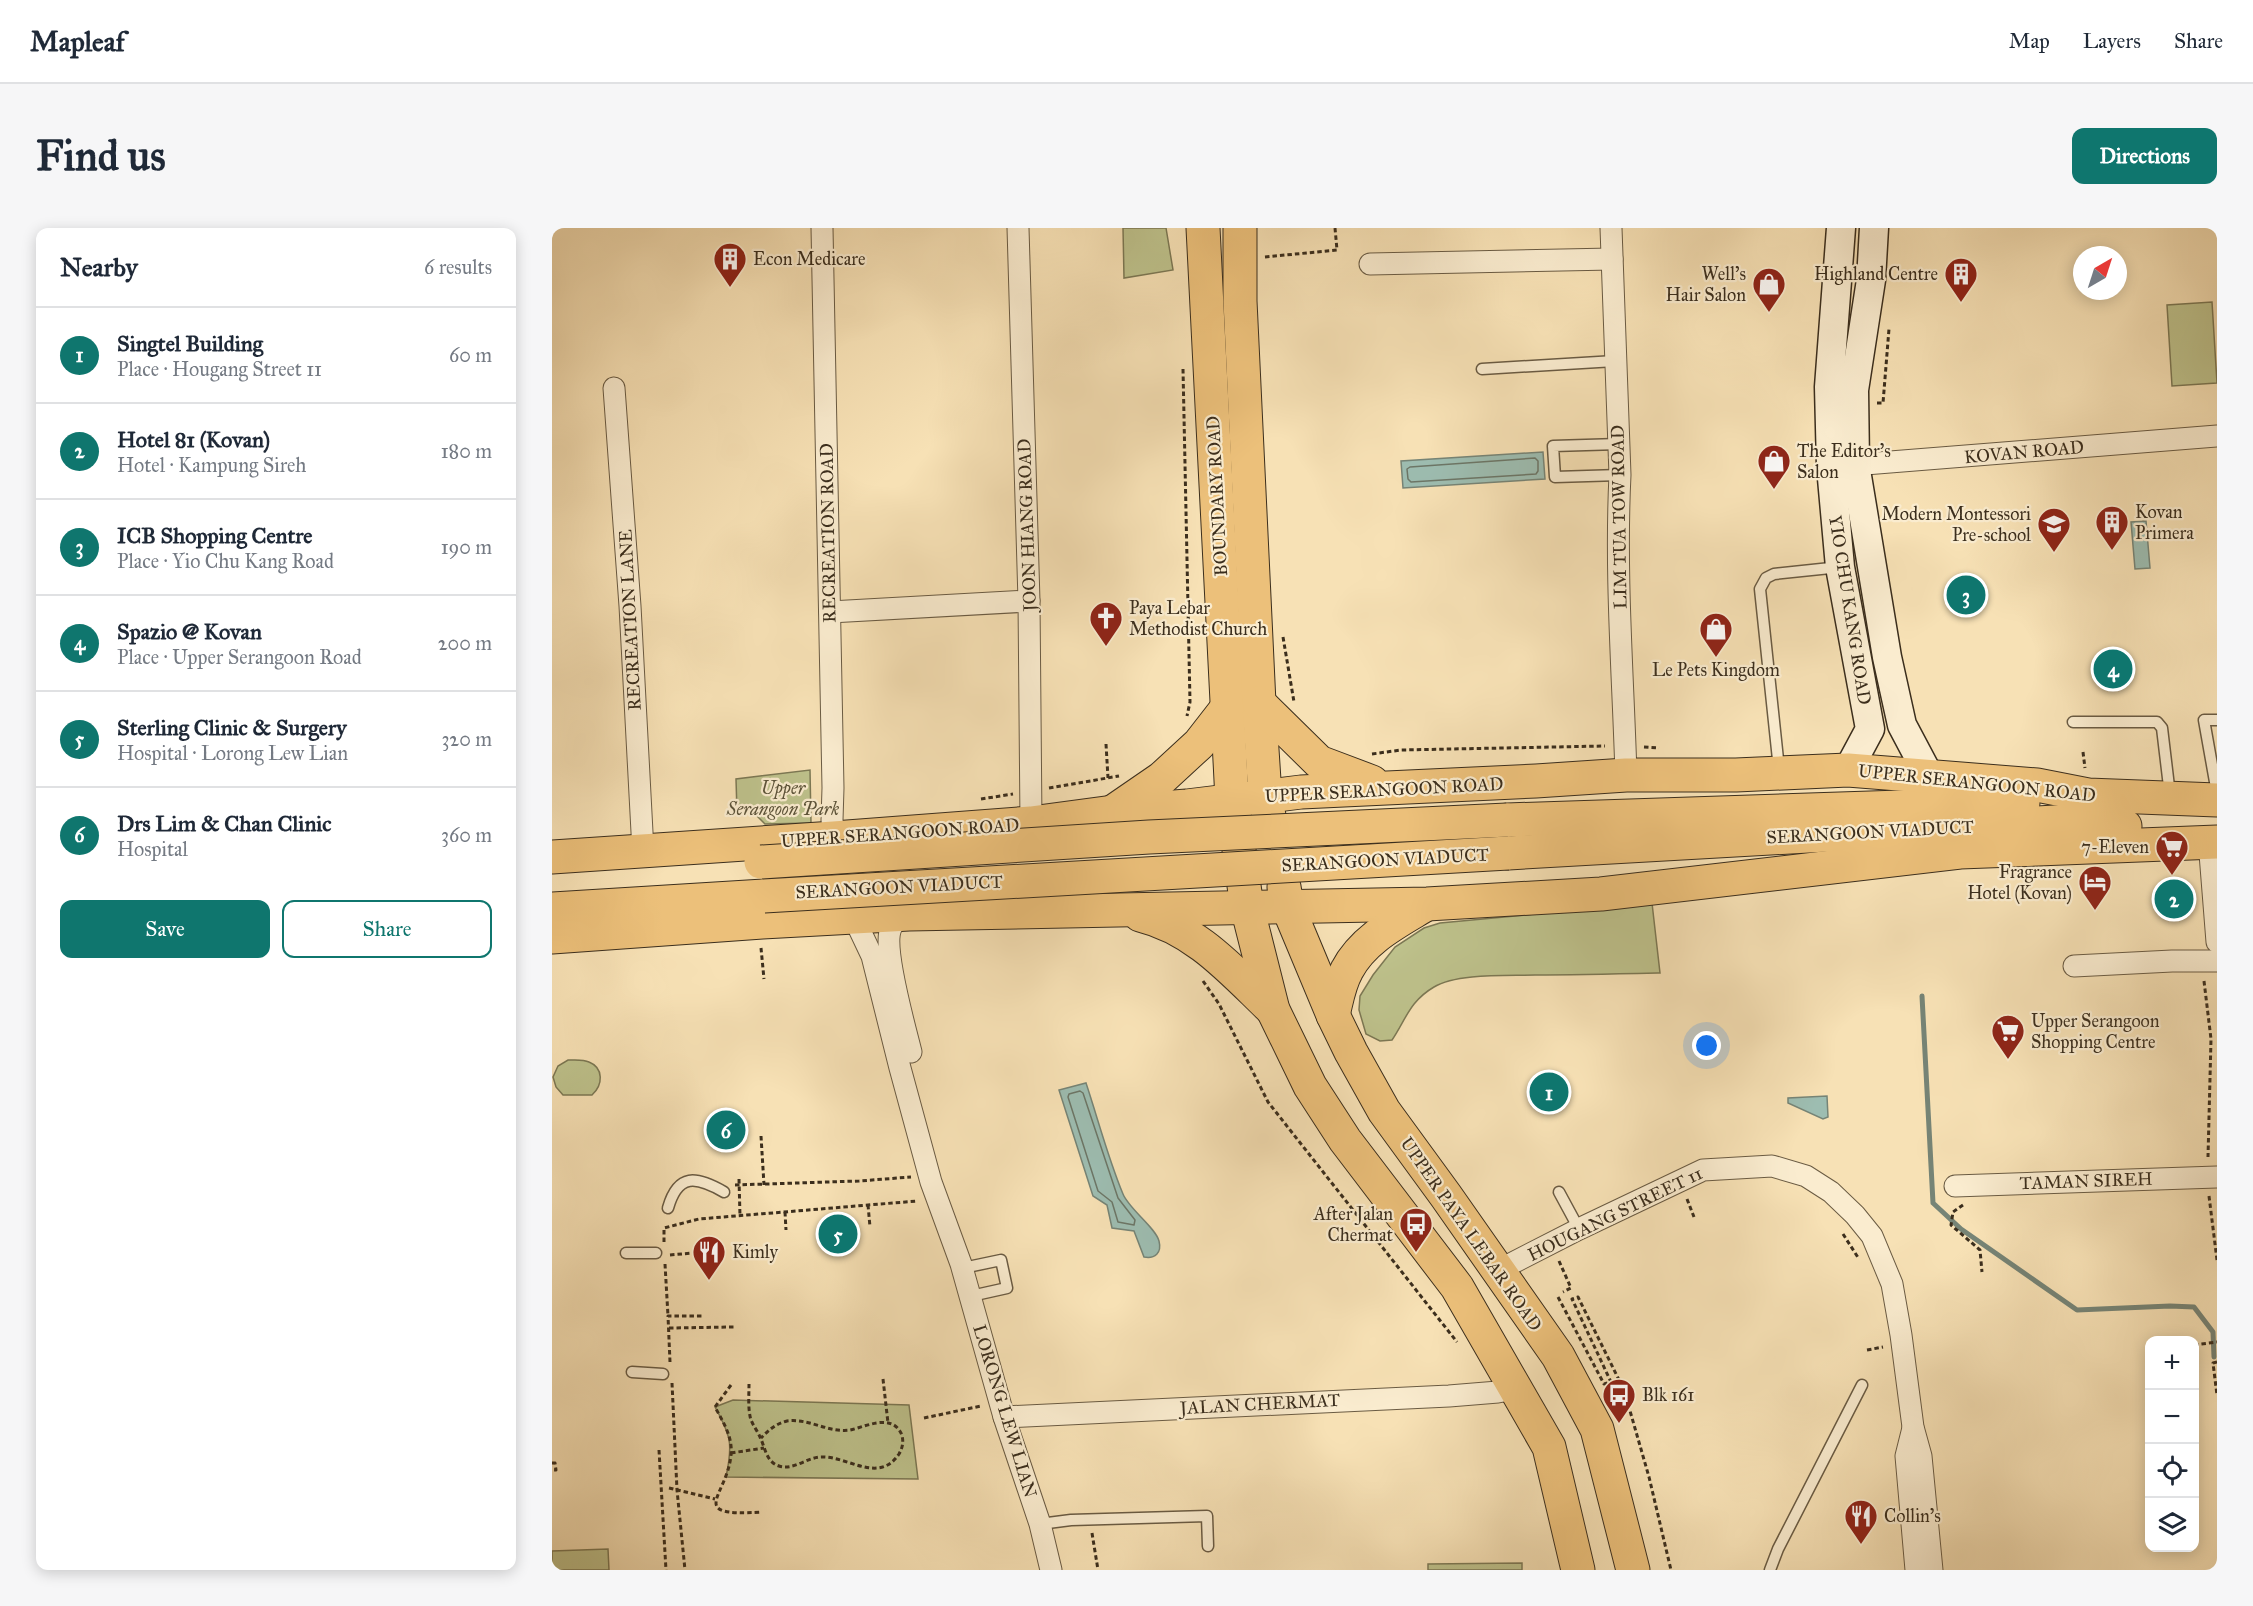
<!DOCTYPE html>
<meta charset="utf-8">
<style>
body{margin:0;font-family:"IM FELL Great Primer",serif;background:#f6f6f7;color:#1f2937}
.controls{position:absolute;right:18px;bottom:18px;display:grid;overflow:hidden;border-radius:12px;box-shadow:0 3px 15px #0003}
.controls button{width:54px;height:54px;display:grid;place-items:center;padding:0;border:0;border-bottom:2px solid #e0e1e3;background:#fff;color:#1f2937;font:30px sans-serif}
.compass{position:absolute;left:1521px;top:18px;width:54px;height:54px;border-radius:50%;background:#fff;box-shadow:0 3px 15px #0003;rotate:39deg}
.you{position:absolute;left:1155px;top:818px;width:21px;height:21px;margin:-15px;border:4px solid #fff;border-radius:50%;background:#1a73e8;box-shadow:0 0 0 9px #1a73e833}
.badge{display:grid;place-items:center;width:39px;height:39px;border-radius:50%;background:#0f766e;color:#fff;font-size:20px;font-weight:700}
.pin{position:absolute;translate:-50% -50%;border:3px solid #fff;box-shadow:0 2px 6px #0006}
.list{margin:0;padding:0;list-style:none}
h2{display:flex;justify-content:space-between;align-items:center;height:78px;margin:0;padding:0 24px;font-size:26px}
h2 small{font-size:20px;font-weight:400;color:#747a83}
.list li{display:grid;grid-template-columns:39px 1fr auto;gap:18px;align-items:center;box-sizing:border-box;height:96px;padding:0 24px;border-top:2px solid #e0e1e3}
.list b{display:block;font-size:22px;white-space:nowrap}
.list p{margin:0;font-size:20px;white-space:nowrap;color:#747a83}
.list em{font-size:20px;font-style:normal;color:#747a83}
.actions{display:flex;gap:12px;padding:18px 24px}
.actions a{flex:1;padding:14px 0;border:2px solid #0f766e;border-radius:12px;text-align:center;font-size:21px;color:#0f766e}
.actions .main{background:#0f766e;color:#fff}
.icon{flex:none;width:33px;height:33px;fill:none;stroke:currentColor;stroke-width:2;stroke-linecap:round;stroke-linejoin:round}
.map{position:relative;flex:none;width:1665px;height:1342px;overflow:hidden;border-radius:12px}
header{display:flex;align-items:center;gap:36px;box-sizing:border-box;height:84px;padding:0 30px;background:#fff;border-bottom:2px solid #e0e1e3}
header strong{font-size:28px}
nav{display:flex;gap:33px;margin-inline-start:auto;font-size:21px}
.intro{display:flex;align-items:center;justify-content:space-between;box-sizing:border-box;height:144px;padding:0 36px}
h1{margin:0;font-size:42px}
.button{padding:15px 27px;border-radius:12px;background:#0f766e;color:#fff;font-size:21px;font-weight:700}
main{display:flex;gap:36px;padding:0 36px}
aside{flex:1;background:#fff;border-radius:12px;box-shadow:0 3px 15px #0003}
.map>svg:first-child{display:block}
</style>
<header>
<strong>Mapleaf</strong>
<nav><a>Map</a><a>Layers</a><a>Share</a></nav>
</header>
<div class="intro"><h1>Find us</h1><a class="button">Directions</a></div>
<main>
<aside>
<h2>Nearby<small>6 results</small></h2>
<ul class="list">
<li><span class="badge">1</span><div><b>Singtel Building</b><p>Place · Hougang Street 11</p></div><em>60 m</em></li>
<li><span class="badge">2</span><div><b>Hotel 81 (Kovan)</b><p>Hotel · Kampung Sireh</p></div><em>180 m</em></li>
<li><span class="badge">3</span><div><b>ICB Shopping Centre</b><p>Place · Yio Chu Kang Road</p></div><em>190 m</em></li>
<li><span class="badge">4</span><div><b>Spazio @ Kovan</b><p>Place · Upper Serangoon Road</p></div><em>200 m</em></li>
<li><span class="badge">5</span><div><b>Sterling Clinic &amp; Surgery</b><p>Hospital · Lorong Lew Lian</p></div><em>320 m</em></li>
<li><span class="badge">6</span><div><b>Drs Lim &amp; Chan Clinic</b><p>Hospital</p></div><em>360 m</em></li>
</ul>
<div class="actions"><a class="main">Save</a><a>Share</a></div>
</aside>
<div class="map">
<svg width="1665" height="1342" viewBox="0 0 1665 1342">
<rect width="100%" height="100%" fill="#f7e1b5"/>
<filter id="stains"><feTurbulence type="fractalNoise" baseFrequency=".00333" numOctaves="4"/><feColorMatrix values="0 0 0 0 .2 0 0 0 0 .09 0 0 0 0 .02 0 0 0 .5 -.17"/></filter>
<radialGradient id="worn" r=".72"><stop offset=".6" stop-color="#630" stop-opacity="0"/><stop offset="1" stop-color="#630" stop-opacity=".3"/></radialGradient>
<!-- green -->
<g fill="#bec28c" stroke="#7c7854" stroke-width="1.5">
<polygon points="571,0 614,0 621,42 572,50"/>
<polygon points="1660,74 1665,155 1620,158 1615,77"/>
<polygon points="258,542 259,595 213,596 203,586 185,584 184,551"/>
<path d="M1100 675 1108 745C1066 746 1025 747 983 747 956 748 905 745 882 759 858 773 854 791 840 812L828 813 814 806 807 782 808 768 821 747 843 719 872 700 888 695Z"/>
<path d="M16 832C22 832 31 831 37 834 52 840 51 857 40 867H11L4 859 1 849 6 838Z"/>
<path d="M181 1172 357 1177 366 1251 174 1249C181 1216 179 1208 163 1179Z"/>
<polygon points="56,1321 57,1342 0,1342 0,1323"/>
<polygon points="970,1335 970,1342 876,1342 876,1336"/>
</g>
<!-- water -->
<g fill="#9dbdb1" stroke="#768476" stroke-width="1.5">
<polygon points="991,224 993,251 851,260 849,233"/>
<polygon points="1594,293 1598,340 1583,341 1579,294"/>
<path d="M534 855C546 891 556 930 571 966 577 981 604 1000 607 1013 610 1025 603 1031 592 1029L582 1003 560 1000 555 977 541 968 507 862Z"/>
<polygon points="1275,868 1276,889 1271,891 1236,875 1236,870"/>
</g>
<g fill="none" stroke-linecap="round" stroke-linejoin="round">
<!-- shore -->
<g stroke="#6c7667" stroke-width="1.5">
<polygon points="983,230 986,233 986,243 984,246 859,254 856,251 855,241 858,239"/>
<polygon points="528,863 531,865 566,970 583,992 582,997 566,994 560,974 546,963 516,869 517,866"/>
</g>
<!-- stream -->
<polyline stroke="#768476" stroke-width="5" points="1370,768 1381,975 1409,1001 1525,1082 1618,1078 1642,1079 1661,1104 1662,1129"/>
<defs>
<g id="lane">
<polyline points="930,141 1063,133"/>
<polyline points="1067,216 1001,218 1003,249 1068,247"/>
<polyline points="1665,492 1652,492 1665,565"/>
<polyline points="1521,494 1605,494 1610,500 1618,567"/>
<polyline points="1227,541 1208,361 1214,350 1222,346 1288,339"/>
<polyline points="1007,964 1027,1001"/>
<path d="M116 980C126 945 144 948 172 964"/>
<polyline points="74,1025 104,1025"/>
<polyline points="411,1040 449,1032 455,1060 419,1068"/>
<polyline points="80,1144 111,1146"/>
<polyline points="488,1296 519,1292 655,1288 656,1318"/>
<polyline points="1218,1342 1226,1321 1310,1157"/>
</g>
<g id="street">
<polyline points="270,0 281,560 280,592 282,610"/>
<polyline points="466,0 477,373 479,595"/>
<path d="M1059 0 1068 247C1063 346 1071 447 1074 547"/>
<polyline points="818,36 1060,31"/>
<polyline points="62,160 78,378 91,623"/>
<polyline points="1288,238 1665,208"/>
<polyline points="278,384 477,373"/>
<polyline points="1657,613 1665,714"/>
<path d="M357 686C350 690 342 693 339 700 330 720 353 799 359 824"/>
<polyline points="302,690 320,728 348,840 379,954 409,1036 452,1189 488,1296 499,1342"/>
<polyline points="1522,738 1620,733 1665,733"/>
<polyline points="1403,958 1665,949"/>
<polyline points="945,1043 1027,1001 1151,942 1220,938 1254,948 1279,964 1303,987 1320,1008 1340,1056 1349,1107 1361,1199 1369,1228 1380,1342"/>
<polyline points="452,1189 897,1168 946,1164 963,1161"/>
<polyline points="1361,1200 1354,1228 1364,1342"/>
</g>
<g id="secondary">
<polyline points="1289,0 1277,159 1279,239 1288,339 1318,501 1296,542"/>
<polyline points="1322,0 1319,52 1302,162 1303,236 1335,429 1350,497 1377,548"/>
</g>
<g id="primary">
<polyline points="651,0 680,572 695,679 721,782 758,858 793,912 905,1059 997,1219 1026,1342"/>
<polyline points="688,0 688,73 707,475 713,568 717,588"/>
<polyline points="707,475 767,534 820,554"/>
<polyline points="562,583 610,550 647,516 675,480"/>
<polyline points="955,592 1471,575"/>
<polyline points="956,625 1503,594 1573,598"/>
<polyline points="0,629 282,610 479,595 561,584 635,578 749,564 984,553 1074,547 1184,547 1296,542 1485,557 1536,567 1665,572"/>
<polyline points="732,659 735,677 781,787 799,824 832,883 894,968 1006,1128 1045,1201 1081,1342"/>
<polyline points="0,681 212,668"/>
<path d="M588 687C645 701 681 744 721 782"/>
<polyline points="0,709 210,694 357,686 875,676 1049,666 1408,624 1665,614"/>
<path d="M781 787C785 771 787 756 795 742 811 711 845 694 873 677"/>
</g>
</defs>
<!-- lane casing -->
<use href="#lane" stroke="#6a5b43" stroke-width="13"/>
<!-- street casing -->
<use href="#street" stroke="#6a5b43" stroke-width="23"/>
<!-- secondary casing -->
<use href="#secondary" stroke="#3b2e1d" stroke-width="31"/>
<!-- primary casing -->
<use href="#primary" stroke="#3b2e1d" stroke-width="35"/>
<!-- path -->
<g stroke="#3b2e1d" stroke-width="3" stroke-dasharray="4.5 3" stroke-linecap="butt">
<polyline points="713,29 785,22 783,0"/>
<polyline points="631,141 638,474 635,488"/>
<polyline points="1325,175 1331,175 1337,101"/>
<polyline points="731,409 742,474"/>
<polyline points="554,516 556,550"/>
<polyline points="1092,519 1107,520"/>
<polyline points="1531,524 1533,540"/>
<polyline points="820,526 849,522 1053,518"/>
<polyline points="497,560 567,548"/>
<polyline points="429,571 461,566"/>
<polyline points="209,720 212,751"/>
<polyline points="651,753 667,776 716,874 905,1114"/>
<polyline points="1652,753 1659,811 1656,929"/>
<polyline points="209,908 212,957"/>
<polyline points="187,951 188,988"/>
<polyline points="183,957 307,953 359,949"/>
<polyline points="1657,968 1665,1032"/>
<polyline points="1135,971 1142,989"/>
<polyline points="316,977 318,999"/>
<polyline points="1411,977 1401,984 1399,997 1428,1022 1430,1044"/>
<polyline points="233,984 234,1002"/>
<polyline points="1291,1006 1307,1031"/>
<polyline points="112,1014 112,1000 147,991 365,973"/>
<polyline points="118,1027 141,1025"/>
<polyline points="1007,1033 1019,1060 1011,1064"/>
<polyline points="113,1036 116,1088"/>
<polyline points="1006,1069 1052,1156 1059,1154 1020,1071 1026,1069 1072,1162 1097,1249 1119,1342"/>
<polyline points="117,1100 182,1099"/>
<polyline points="1642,1117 1665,1114"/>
<polyline points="1315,1122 1331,1119"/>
<polyline points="118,1134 116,1088 150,1088"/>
<polyline points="1665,1134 1661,1135 1665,1167"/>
<polyline points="331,1151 336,1195"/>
<polyline points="120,1155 125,1262 133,1342"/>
<path d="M197 1156C197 1166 196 1178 198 1188 199 1195 205 1202 208 1209 213 1219 214 1234 227 1238 242 1243 256 1228 271 1229 297 1229 327 1256 347 1226 351 1219 352 1212 349 1205 339 1185 313 1199 298 1202 276 1205 257 1190 235 1193 223 1196 217 1202 209 1210"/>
<path d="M179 1157 163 1179C171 1194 181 1209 179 1227 175 1269 133 1289 210 1284"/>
<polyline points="372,1190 429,1178"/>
<polyline points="107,1222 114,1342"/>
<polyline points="179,1225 212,1220"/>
<polyline points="0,1235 3,1235 4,1242 0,1242"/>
<polyline points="117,1260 163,1271"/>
<polyline points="540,1305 546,1342"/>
</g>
<!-- lane -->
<use href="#lane" stroke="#faeccf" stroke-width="10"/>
<!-- street -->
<use href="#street" stroke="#faeccf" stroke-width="21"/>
<!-- secondary -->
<use href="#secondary" stroke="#faeccf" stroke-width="28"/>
<!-- primary -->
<use href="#primary" stroke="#ecc07a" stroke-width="33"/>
<defs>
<g id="primary-bridge">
<polyline points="209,634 597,609 955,592"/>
<polyline points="212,668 956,625"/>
</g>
</defs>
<!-- primary-bridge casing -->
<use href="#primary-bridge" stroke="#3b2e1d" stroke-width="35" stroke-linecap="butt"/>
<!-- primary-bridge -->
<use href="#primary-bridge" stroke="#ecc07a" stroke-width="33"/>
</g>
<!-- icons -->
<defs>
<symbol id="building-pin" viewBox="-11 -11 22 30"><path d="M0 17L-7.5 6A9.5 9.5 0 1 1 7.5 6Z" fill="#8f2418" stroke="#faeccf"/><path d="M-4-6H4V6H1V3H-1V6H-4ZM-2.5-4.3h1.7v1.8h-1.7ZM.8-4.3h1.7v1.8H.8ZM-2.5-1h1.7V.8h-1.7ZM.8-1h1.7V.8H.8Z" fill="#fff"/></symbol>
<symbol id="shop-pin" viewBox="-11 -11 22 30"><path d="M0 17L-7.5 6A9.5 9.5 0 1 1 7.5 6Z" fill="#8f2418" stroke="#faeccf"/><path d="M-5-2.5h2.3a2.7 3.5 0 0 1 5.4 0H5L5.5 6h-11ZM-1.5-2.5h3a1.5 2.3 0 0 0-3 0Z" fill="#fff"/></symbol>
<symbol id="school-pin" viewBox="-11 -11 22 30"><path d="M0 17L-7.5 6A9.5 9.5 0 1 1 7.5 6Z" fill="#8f2418" stroke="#faeccf"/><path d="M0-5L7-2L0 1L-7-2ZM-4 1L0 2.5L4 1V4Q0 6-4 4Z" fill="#fff"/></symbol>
<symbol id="church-pin" viewBox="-11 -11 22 30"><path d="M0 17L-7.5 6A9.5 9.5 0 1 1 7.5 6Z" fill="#8f2418" stroke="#faeccf"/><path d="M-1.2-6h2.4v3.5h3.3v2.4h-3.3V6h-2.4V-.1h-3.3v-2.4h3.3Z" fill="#fff"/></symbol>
<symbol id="supermarket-pin" viewBox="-11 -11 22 30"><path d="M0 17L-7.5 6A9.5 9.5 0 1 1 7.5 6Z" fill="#8f2418" stroke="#faeccf"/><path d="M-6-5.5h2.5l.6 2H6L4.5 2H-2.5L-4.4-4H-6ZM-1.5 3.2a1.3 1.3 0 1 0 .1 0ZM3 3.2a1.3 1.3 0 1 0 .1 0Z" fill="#fff"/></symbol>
<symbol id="hotel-pin" viewBox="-11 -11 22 30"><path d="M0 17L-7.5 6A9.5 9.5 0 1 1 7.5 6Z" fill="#8f2418" stroke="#faeccf"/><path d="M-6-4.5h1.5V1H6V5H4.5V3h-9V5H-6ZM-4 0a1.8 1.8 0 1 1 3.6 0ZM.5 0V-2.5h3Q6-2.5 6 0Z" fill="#fff"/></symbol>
<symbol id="bus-pin" viewBox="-11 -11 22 30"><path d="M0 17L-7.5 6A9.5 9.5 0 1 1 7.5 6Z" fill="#8f2418" stroke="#faeccf"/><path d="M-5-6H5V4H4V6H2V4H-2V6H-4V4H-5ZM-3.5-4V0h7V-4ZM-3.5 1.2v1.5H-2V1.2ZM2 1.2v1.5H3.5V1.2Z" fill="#fff"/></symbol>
<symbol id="restaurant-pin" viewBox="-11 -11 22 30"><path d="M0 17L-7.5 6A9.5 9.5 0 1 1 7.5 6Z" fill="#8f2418" stroke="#faeccf"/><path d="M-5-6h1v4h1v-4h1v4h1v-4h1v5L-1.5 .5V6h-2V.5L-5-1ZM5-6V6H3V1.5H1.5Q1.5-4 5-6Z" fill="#fff"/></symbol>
</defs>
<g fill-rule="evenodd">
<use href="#building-pin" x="159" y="12" width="38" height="52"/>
<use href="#building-pin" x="1390" y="27" width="38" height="52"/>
<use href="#shop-pin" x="1198" y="37" width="38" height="52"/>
<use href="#shop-pin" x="1203" y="214" width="38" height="52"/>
<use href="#building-pin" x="1541" y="275" width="38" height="52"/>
<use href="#school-pin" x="1483" y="277" width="38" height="52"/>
<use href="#church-pin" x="535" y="371" width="38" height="52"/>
<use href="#shop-pin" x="1145" y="382" width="38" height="52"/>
<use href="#supermarket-pin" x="1601" y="600" width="38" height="52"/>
<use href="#hotel-pin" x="1524" y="635" width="38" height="52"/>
<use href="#supermarket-pin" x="1437" y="784" width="38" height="52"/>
<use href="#bus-pin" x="845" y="977" width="38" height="52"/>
<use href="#restaurant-pin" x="138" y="1005" width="38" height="52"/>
<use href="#bus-pin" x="1048" y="1148" width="38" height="52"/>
<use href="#restaurant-pin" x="1290" y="1269" width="38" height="52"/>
</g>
<g text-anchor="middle" stroke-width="4.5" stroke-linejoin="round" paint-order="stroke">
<!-- poi labels -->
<g font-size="18" fill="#3b2e1d" stroke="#faeccf" text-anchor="start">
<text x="201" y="37">Econ Medicare</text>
<text x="1194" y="52" text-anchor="end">Well's<tspan x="1194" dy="21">Hair Salon</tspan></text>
<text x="1386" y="52" text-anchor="end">Highland Centre</text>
<text x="1245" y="229">The Editor's<tspan x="1245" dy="21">Salon</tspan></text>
<text x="1583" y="290">Kovan<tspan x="1583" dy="21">Primera</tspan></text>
<text x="1479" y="292" text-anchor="end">Modern Montessori<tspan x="1479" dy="21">Pre-school</tspan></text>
<text x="577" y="386">Paya Lebar<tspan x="577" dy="21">Methodist Church</tspan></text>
<text x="1164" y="448" text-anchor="middle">Le Pets Kingdom</text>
<text x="1597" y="625" text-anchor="end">7-Eleven</text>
<text x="1520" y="650" text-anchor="end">Fragrance<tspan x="1520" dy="21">Hotel (Kovan)</tspan></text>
<text x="1479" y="799">Upper Serangoon<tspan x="1479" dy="21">Shopping Centre</tspan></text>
<text x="841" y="992" text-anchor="end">After Jalan<tspan x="841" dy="21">Chermat</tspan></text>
<text x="180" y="1030">Kimly</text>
<text x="1090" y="1173">Blk 161</text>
<text x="1332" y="1294">Collin's</text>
</g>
<!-- street labels -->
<g font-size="18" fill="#3b2e1d" stroke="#faeccf">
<text transform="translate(1472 224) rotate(-5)" y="6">KOVAN ROAD</text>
<text transform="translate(665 268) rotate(-93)" y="6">BOUNDARY ROAD</text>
<text transform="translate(1067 289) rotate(-91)" y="6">LIM TUA TOW ROAD</text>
<text transform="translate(475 297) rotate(-92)" y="6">JOON HIANG ROAD</text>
<text transform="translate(276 305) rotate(-91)" y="6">RECREATION ROAD</text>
<text transform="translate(1298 382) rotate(81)" y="6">YIO CHU KANG ROAD</text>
<text transform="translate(78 392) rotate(-93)" y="6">RECREATION LANE</text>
<text transform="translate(1425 555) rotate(6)" y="6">UPPER SERANGOON ROAD</text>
<text transform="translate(832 562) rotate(-3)" y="6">UPPER SERANGOON ROAD</text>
<text transform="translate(1318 604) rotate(-3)" y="6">SERANGOON VIADUCT</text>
<text transform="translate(348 605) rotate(-4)" y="6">UPPER SERANGOON ROAD</text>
<text transform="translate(833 632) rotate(-3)" y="6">SERANGOON VIADUCT</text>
<text transform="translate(347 659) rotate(-3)" y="6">SERANGOON VIADUCT</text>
<text transform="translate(1534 953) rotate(-2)" y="6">TAMAN SIREH</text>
<text transform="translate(1063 986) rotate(-26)" y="6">HOUGANG STREET 11</text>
<text transform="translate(919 1006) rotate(55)" y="6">UPPER PAYA LEBAR ROAD</text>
<text transform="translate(708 1176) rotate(-3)" y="6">JALAN CHERMAT</text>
<text transform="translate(453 1183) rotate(73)" y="6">LORONG LEW LIAN</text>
</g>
<!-- park labels -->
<g font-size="18" font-style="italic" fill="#5c5339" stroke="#faeccf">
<text x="231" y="566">Upper<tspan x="231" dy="21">Serangoon Park</tspan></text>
</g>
</g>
<rect width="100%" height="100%" filter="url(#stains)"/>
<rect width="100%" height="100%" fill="url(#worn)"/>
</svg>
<div class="controls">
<button>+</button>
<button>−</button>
<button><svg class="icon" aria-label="locate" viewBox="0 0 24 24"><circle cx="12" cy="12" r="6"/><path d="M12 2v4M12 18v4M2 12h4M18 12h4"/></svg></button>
<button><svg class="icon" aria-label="layers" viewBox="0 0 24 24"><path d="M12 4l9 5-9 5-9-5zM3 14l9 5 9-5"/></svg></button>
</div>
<svg class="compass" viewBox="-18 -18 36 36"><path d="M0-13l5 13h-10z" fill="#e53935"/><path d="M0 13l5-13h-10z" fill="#747a83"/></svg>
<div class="you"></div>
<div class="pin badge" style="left:997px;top:864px">1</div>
<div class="pin badge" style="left:1622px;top:671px">2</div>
<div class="pin badge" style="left:1414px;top:367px">3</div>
<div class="pin badge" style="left:1561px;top:441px">4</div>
<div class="pin badge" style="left:286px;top:1006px">5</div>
<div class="pin badge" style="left:174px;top:902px">6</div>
</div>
</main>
